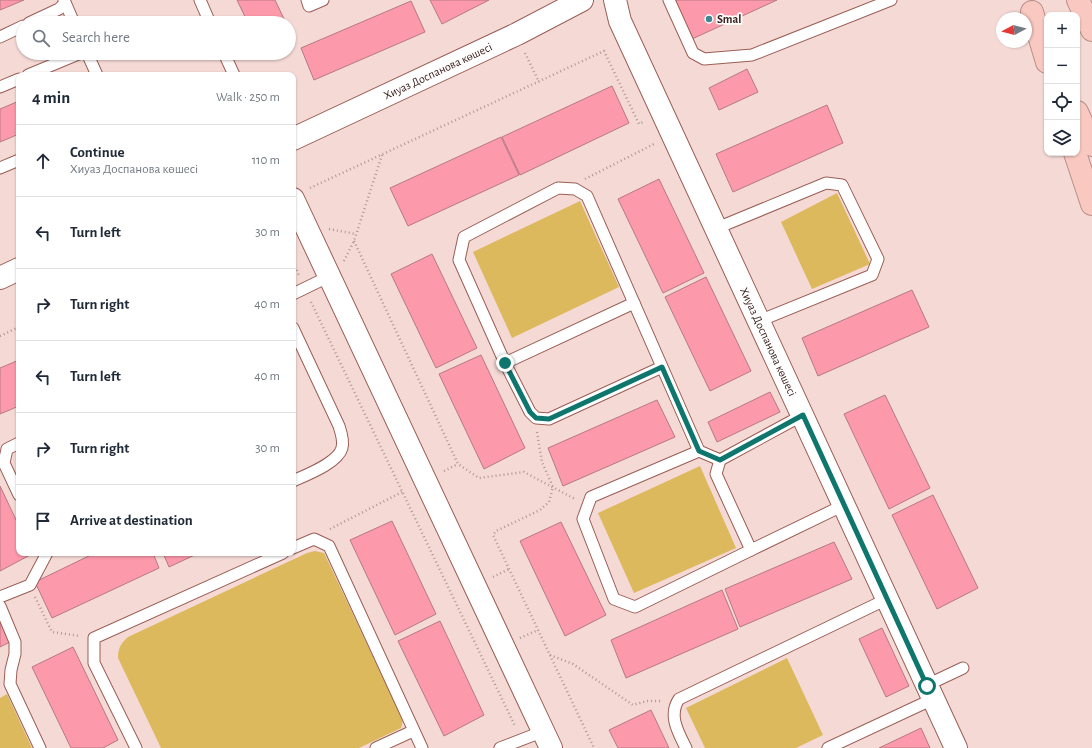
<!DOCTYPE html>
<meta charset="utf-8">
<style>
body{margin:0;font-family:"Alegreya Sans",sans-serif;background:#f6f6f7;color:#1f2937}
.controls{position:absolute;right:12px;top:12px;display:grid;overflow:hidden;border-radius:8px;box-shadow:0 1px 3px #0004}
.controls button{width:36px;height:36px;display:grid;place-items:center;padding:0;border:0;border-bottom:1px solid #e0e1e3;background:#fff;color:#1f2937;font:20px sans-serif}
.compass{position:absolute;left:996px;top:12px;width:36px;height:36px;border-radius:50%;background:#fff;box-shadow:0 1px 3px #0004;rotate:263deg}
.stop{position:absolute;width:12px;height:12px;margin:-9px;border:3px solid #0f766e;border-radius:50%;background:#fff}
.stop.end{background:#0f766e;border-color:#fff;box-shadow:0 1px 4px #0008}
.list{margin:0;padding:0;list-style:none}
h2{display:flex;justify-content:space-between;align-items:center;height:52px;margin:0;padding:0 16px;font-size:17px}
h2 small{font-size:13px;font-weight:400;color:#747a83}
.list li{display:grid;grid-template-columns:26px 1fr auto;gap:12px;align-items:center;box-sizing:border-box;height:72px;padding:0 16px;border-top:1px solid #e0e1e3}
.list b{display:block;font-size:15px;white-space:nowrap}
.list p{margin:0;font-size:13px;white-space:nowrap;color:#747a83}
.list em{font-size:13px;font-style:normal;color:#747a83}
.icon{flex:none;width:22px;height:22px;fill:none;stroke:currentColor;stroke-width:2;stroke-linecap:round;stroke-linejoin:round}
.map{position:relative;flex:none;width:1092px;height:748px;overflow:hidden}
.search{position:absolute;background:#fff;box-shadow:0 1px 3px #0004;left:16px;top:16px;width:280px;height:44px;display:flex;align-items:center;gap:10px;box-sizing:border-box;padding:0 14px;border-radius:22px;color:#747a83;font-size:15px}
.panel{position:absolute;background:#fff;box-shadow:0 1px 3px #0004;left:16px;top:72px;width:280px;height:484px;border-radius:8px}
.map>svg:first-child{display:block}
</style>
<div class="map">
<svg width="1092" height="748" viewBox="0 0 1092 748">
<rect width="100%" height="100%" fill="#f5d9d5"/>
<!-- green -->
<g fill="#dcb95c">
<polygon points="837,193 870,264 812,289 781,222"/>
<polygon points="580,201 619,287 512,338 473,252"/>
<polygon points="700,466 736,548 634,593 598,513"/>
<path d="M315 551 324 553 403 720 401 728 359 748H161L118 658C118 648 121 643 128 637L307 553Z"/>
<polygon points="787,658 823,735 796,748 705,748 686,708"/>
<polygon points="7,694 32,748 0,748 0,698"/>
</g>
<!-- building -->
<g fill="#fc99ab" stroke="#b77883">
<polygon points="0,0 24,0 0,10"/>
<polygon points="237,0 275,0 286,23 248,23"/>
<polygon points="430,0 489,0 442,24"/>
<polygon points="674,0 777,0 692,39"/>
<polygon points="411,1 425,32 314,80 301,48"/>
<polygon points="289,30 295,43 289,46"/>
<polygon points="262,53 275,53 265,58"/>
<polygon points="747,69 758,92 719,110 709,88"/>
<polygon points="612,86 629,123 520,175 502,137"/>
<polygon points="19,101 19,134 0,142 0,109"/>
<polygon points="827,105 843,143 733,192 716,154"/>
<polygon points="501,137 519,175 408,226 390,188"/>
<polygon points="659,179 704,273 663,293 618,199"/>
<polygon points="432,254 477,348 436,368 391,274"/>
<polygon points="706,277 751,371 710,391 665,297"/>
<polygon points="912,290 929,327 818,376 802,338"/>
<polygon points="481,355 525,448 484,469 439,374"/>
<polygon points="19,360 19,406 0,414 0,368"/>
<polygon points="770,392 780,412 717,442 708,422"/>
<polygon points="885,395 930,488 889,509 844,414"/>
<polygon points="657,400 675,437 563,486 548,448"/>
<polygon points="0,486 19,526 19,553 32,554 0,571"/>
<polygon points="933,495 978,588 937,609 892,515"/>
<polygon points="392,521 436,614 395,635 350,540"/>
<polygon points="561,522 606,615 565,636 520,541"/>
<polygon points="834,542 852,579 740,627 725,589"/>
<polygon points="95,553 153,553 159,568 52,618 35,582"/>
<polygon points="163,553 199,553 169,567"/>
<polygon points="722,590 738,629 626,678 611,640"/>
<polygon points="0,615 12,641 0,647"/>
<polygon points="440,621 484,715 444,736 398,641"/>
<polygon points="882,628 909,686 886,697 859,639"/>
<polygon points="73,647 118,740 103,748 71,748 32,667"/>
<polygon points="651,710 669,748 618,748 609,730"/>
<polygon points="921,728 930,748 879,748"/>
</g>
<g fill="none" stroke-linecap="round" stroke-linejoin="round">
<defs>
<g id="lane">
<polyline points="64,0 74,23"/>
<polyline points="200,0 210,23"/>
<polyline points="307,0 309,6 323,0"/>
<polyline points="669,0 693,53 704,59 752,55 891,0"/>
<polyline points="29,23 59,9 65,3"/>
<polyline points="0,37 23,26"/>
<polyline points="87,53 97,75"/>
<polyline points="224,53 234,75"/>
<polyline points="28,75 81,53"/>
<polyline points="0,87 19,79"/>
<polyline points="0,168 19,160"/>
<polyline points="717,228 826,183 842,185 878,259 872,275 759,321"/>
<polyline points="293,294 330,276"/>
<path d="M293 328 339 426C341 432 344 441 342 448 338 463 306 475 293 481"/>
<polyline points="505,363 634,303"/>
<polyline points="662,367 549,419 536,418 530,412 505,363 459,260 464,237 558,188 575,189 587,196 699,451 720,460 803,415"/>
<polyline points="19,443 7,449 4,463 19,495"/>
<polyline points="699,451 591,497 583,519 614,599 635,607 751,550"/>
<polyline points="720,460 716,474 751,550 844,505"/>
<polyline points="293,548 314,539 329,546 422,748"/>
<polyline points="0,597 30,585 47,553"/>
<polyline points="0,606 15,642 15,654 11,670 10,684 40,748"/>
<polyline points="927,685 963,668"/>
<polyline points="136,748 94,663 94,638 283,553"/>
<polyline points="376,748 413,731"/>
<polyline points="500,748 544,731"/>
<path d="M686 748C678 732 668 715 679 699L887 599"/>
<polyline points="828,748 933,699"/>
</g>
<g id="secondary">
<path id="s1" d="M615 0 620 21 956 748"/>
<path id="s2" d="M293 139 517 34 582 0"/>
<polyline points="293,199 551,748"/>
<polyline points="0,278 19,269"/>
</g>
<g id="highway">
<polyline points="1078,0 1092,30"/>
<polyline points="1032,12 1047,62"/>
<polyline points="1077,112 1092,145"/>
<polyline points="1075,153 1092,204"/>
</g>
</defs>
<!-- lane casing -->
<use href="#lane" stroke="#9a5e55" stroke-width="13"/>
<!-- secondary casing -->
<use href="#secondary" stroke="#9a5e55" stroke-width="24"/>
<!-- highway casing -->
<use href="#highway" stroke="#b78f88" stroke-width="24"/>
<!-- path -->
<g stroke="#b29692" stroke-width="2.5" stroke-dasharray="1 3" stroke-linecap="butt">
<polyline points="525,53 539,82"/>
<polyline points="585,179 656,143"/>
<polyline points="310,188 604,51 639,124 645,121"/>
<polyline points="329,229 356,234"/>
<polyline points="354,241 458,464 479,478 524,472 575,499"/>
<polyline points="344,261 354,241 382,155"/>
<polyline points="293,263 299,275"/>
<polyline points="311,302 515,726"/>
<polyline points="0,336 19,327"/>
<polyline points="537,432 542,462 553,487 549,502 540,510 496,531 493,535 594,748"/>
<polyline points="444,471 458,464"/>
<polyline points="330,529 404,491"/>
<polyline points="493,577 509,569"/>
<polyline points="35,597 52,632 80,636"/>
<polyline points="520,638 538,630"/>
<polyline points="550,655 573,664 633,705 647,701 661,701"/>
</g>
<!-- lane -->
<use href="#lane" stroke="#fff" stroke-width="11"/>
<!-- secondary -->
<use href="#secondary" stroke="#fff" stroke-width="22"/>
<!-- highway -->
<use href="#highway" stroke="#f9c9c1" stroke-width="22"/>
</g>
<g fill="none" stroke-linecap="round" stroke-linejoin="round">
<!-- route -->
<polyline stroke="#0f766e" stroke-width="5" points="505,363 530,412 536,418 549,419 662,367 699,451 720,460 803,415 927,686"/>
</g>
<!-- markers -->
<circle fill="#418791" stroke="#fff" stroke-width="1.5" cx="709" cy="19" r="4"/>
<g text-anchor="middle" stroke-width="3.5" stroke-linejoin="round" paint-order="stroke">
<!-- poi labels -->
<g font-size="12" font-weight="bold" fill="#3d231f" stroke="#fff" text-anchor="start">
<text x="717" y="23">Smal</text>
</g>
<!-- street labels -->
<g font-size="12" fill="#3d231f" stroke="#fff">
<text dy="4" stroke="none"><textPath href="#s2" startOffset="160">Хиуаз Доспанова көшесі</textPath></text>
<text dy="4" stroke="none"><textPath href="#s1" startOffset="375">Хиуаз Доспанова көшесі</textPath></text>
</g>
</g>
</svg>
<div class="controls">
<button>+</button>
<button>−</button>
<button><svg class="icon" aria-label="locate" viewBox="0 0 24 24"><circle cx="12" cy="12" r="6"/><path d="M12 2v4M12 18v4M2 12h4M18 12h4"/></svg></button>
<button><svg class="icon" aria-label="layers" viewBox="0 0 24 24"><path d="M12 4l9 5-9 5-9-5zM3 14l9 5 9-5"/></svg></button>
</div>
<svg class="compass" viewBox="-18 -18 36 36"><path d="M0-13l5 13h-10z" fill="#e53935"/><path d="M0 13l5-13h-10z" fill="#747a83"/></svg>
<div class="stop" style="left:927px;top:686px"></div>
<div class="stop end" style="left:505px;top:363px"></div>
<div class="search"><svg class="icon" aria-label="search" viewBox="0 0 24 24"><circle cx="10" cy="10" r="6"/><path d="M15 15l6 6"/></svg>Search here</div>
<section class="panel">
<h2>4 min<small>Walk · 250 m</small></h2>
<ul class="list">
<li><svg class="icon" aria-label="ahead" viewBox="0 0 24 24"><path d="M12 20V5M6 11l6-6 6 6"/></svg><div><b>Continue</b><p>Хиуаз Доспанова көшесі</p></div><em>110 m</em></li>
<li><svg class="icon" aria-label="left" viewBox="0 0 24 24"><path d="M17 20v-9H6M10 6l-5 5 5 5"/></svg><div><b>Turn left</b></div><em>30 m</em></li>
<li><svg class="icon" aria-label="right" viewBox="0 0 24 24"><path d="M7 20v-9h11M14 6l5 5-5 5"/></svg><div><b>Turn right</b></div><em>40 m</em></li>
<li><svg class="icon" aria-label="left" viewBox="0 0 24 24"><path d="M17 20v-9H6M10 6l-5 5 5 5"/></svg><div><b>Turn left</b></div><em>40 m</em></li>
<li><svg class="icon" aria-label="right" viewBox="0 0 24 24"><path d="M7 20v-9h11M14 6l5 5-5 5"/></svg><div><b>Turn right</b></div><em>30 m</em></li>
<li><svg class="icon" aria-label="arrive" viewBox="0 0 24 24"><path d="M6 21V4h12l-3 4 3 4H6"/></svg><div><b>Arrive at destination</b></div></li>
</ul>
</section>
</div>
